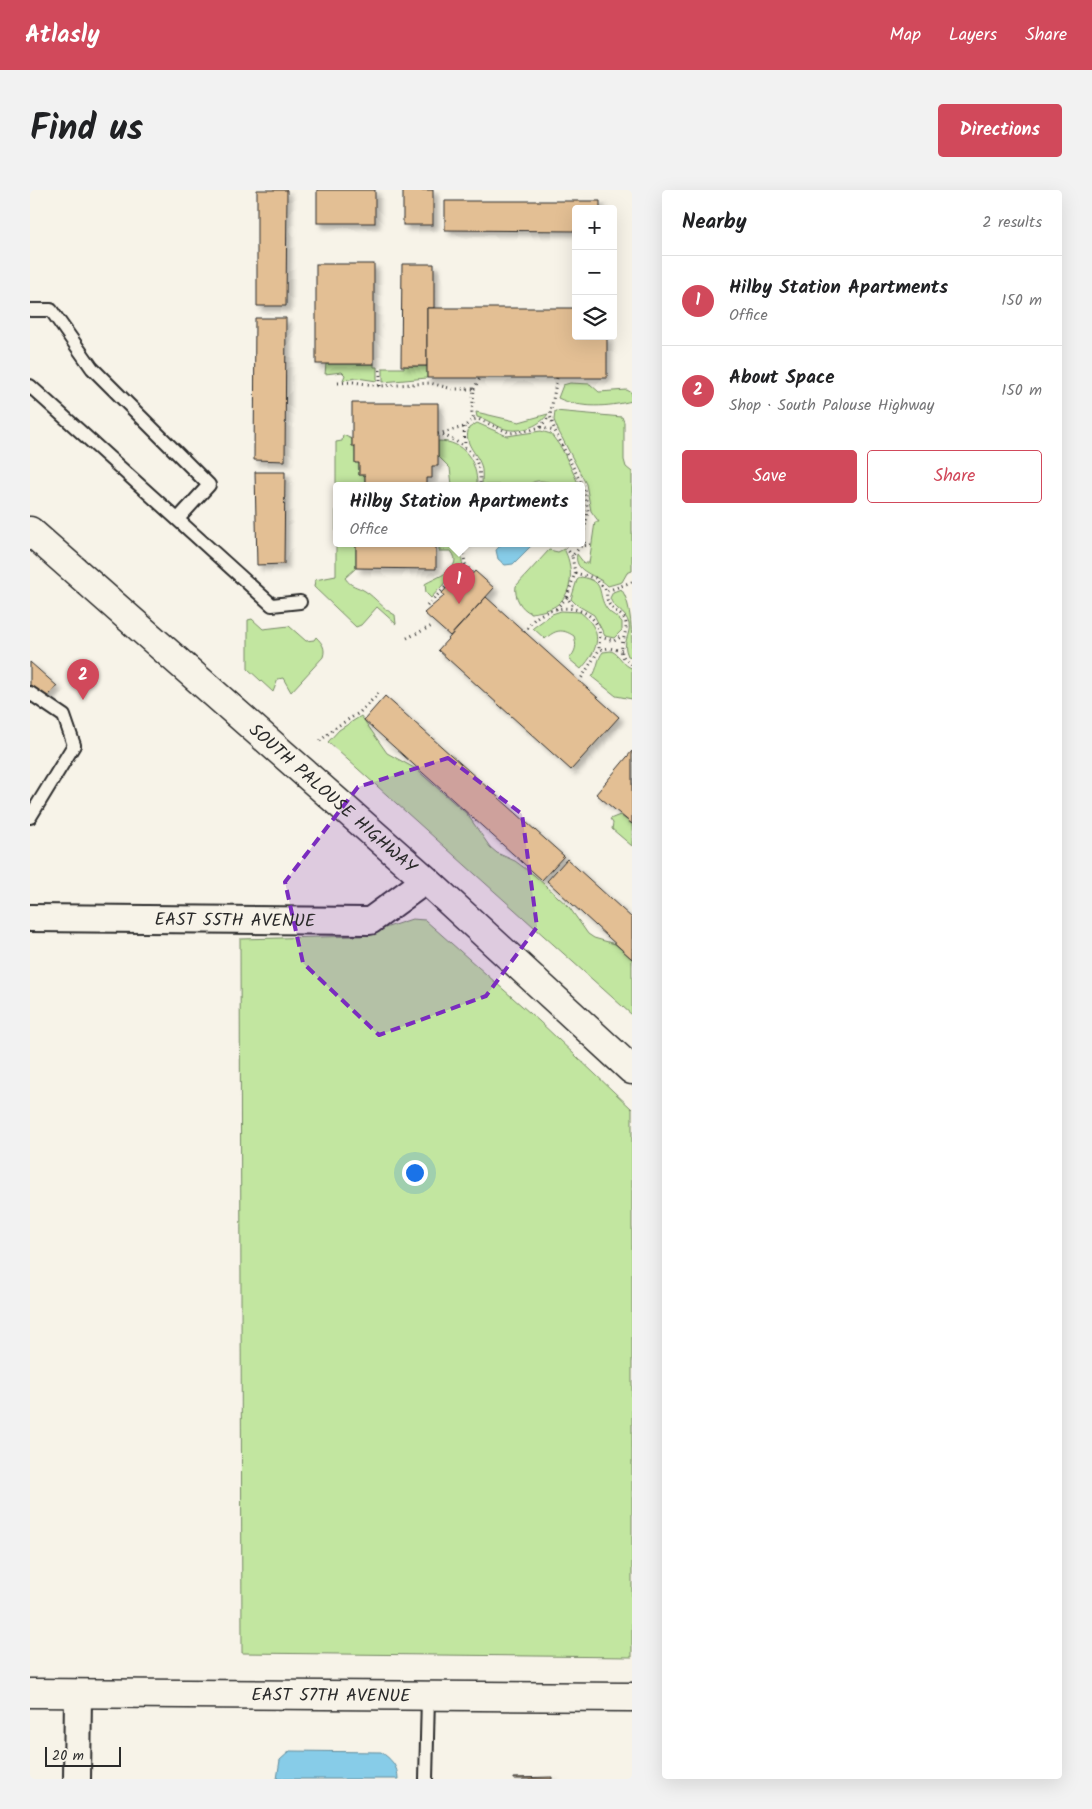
<!DOCTYPE html>
<meta charset="utf-8">
<style>
body{margin:0;font-family:Kalam,sans-serif;background:#f2f2f2;color:#202124}
.controls{position:absolute;right:15px;top:15px;display:grid;overflow:hidden;border-radius:5px;box-shadow:0 5px 20px #0002}
.controls button{width:45px;height:45px;display:grid;place-items:center;padding:0;border:0;border-bottom:1px solid #e0e0e0;background:#fff;color:#202124;font:25px sans-serif}
.scale{position:absolute;left:15px;bottom:12px;width:76px;box-sizing:border-box;padding-left:5px;border:2px solid #2b2b2b;border-top:0;font-size:14px;line-height:18px;white-space:nowrap;color:#2b2b2b;-webkit-text-stroke:4px #f7f3e8;paint-order:stroke}
.you{position:absolute;left:384px;top:982px;width:18px;height:18px;margin:-12px;border:4px solid #fff;border-radius:50%;background:#1a73e8;box-shadow:0 0 0 8px #1a73e833}
.badge{display:grid;place-items:center;width:32px;height:32px;border-radius:50%;background:#d1495b;color:#fff;font-size:16px;font-weight:700}
.pin{position:absolute;translate:-50% -41px;filter:drop-shadow(0 1px 2px #0008)}
.pin::after{content:'';position:absolute;top:26px;width:18px;height:15px;background:inherit;clip-path:polygon(0 0,100% 0,50% 100%)}
.popup{position:absolute;left:303px;top:292px;width:252px;height:65px;box-sizing:border-box;display:grid;place-content:center;border-radius:5px;background:#fff;filter:drop-shadow(0 1px 4px #0005);font-size:16px;white-space:nowrap;color:#757577}
.popup b{font-size:19px;color:#202124}
.popup::after{content:'';position:absolute;left:50%;top:100%;margin-left:-10px;border:10px solid transparent;border-top-color:#fff}
.list{margin:0;padding:0;list-style:none}
h2{display:flex;justify-content:space-between;align-items:center;height:65px;margin:0;padding:0 20px;font-size:21px}
h2 small{font-size:16px;font-weight:400;color:#757577}
.list li{display:grid;grid-template-columns:32px 1fr auto;gap:15px;align-items:center;box-sizing:border-box;height:90px;padding:0 20px;border-top:1px solid #e0e0e0}
.list b{display:block;font-size:19px;white-space:nowrap}
.list p{margin:0;font-size:16px;white-space:nowrap;color:#757577}
.list em{font-size:16px;font-style:normal;color:#757577}
.actions{display:flex;gap:10px;padding:15px 20px}
.actions a{flex:1;padding:11px 0;border:1px solid #d1495b;border-radius:5px;text-align:center;font-size:18px;color:#d1495b}
.actions .main{background:#d1495b;color:#fff}
.icon{flex:none;width:28px;height:28px;fill:none;stroke:currentColor;stroke-width:2;stroke-linecap:round;stroke-linejoin:round}
.map{position:relative;flex:none;width:602px;height:1589px;overflow:hidden;border-radius:5px}
header{display:flex;align-items:center;gap:30px;box-sizing:border-box;height:70px;padding:0 25px;background:#d1495b;color:#fff}
header strong{font-size:24px}
nav{display:flex;gap:28px;margin-inline-start:auto;font-size:18px}
.intro{display:flex;align-items:center;justify-content:space-between;box-sizing:border-box;height:120px;padding:0 30px}
h1{margin:0;font-size:35px}
.button{padding:12px 22px;border-radius:5px;background:#d1495b;color:#fff;font-size:18px;font-weight:700}
main{display:flex;gap:30px;padding:0 30px}
aside{flex:1;background:#fff;border-radius:5px;box-shadow:0 5px 20px #0002}
.map>svg:first-child{display:block}
</style>
<header>
<strong>Atlasly</strong>
<nav><a>Map</a><a>Layers</a><a>Share</a></nav>
</header>
<div class="intro"><h1>Find us</h1><a class="button">Directions</a></div>
<main>
<div class="map">
<svg width="602" height="1589" viewBox="0 0 602 1589">
<defs>
<filter id="shadow"><feDropShadow dx="4.5" dy="4.5" stdDeviation="2.5" flood-color="#0004"/></filter>
</defs>
<rect width="100%" height="100%" fill="#f7f3e8"/>
<filter id="ink" filterUnits="userSpaceOnUse"><feTurbulence type="fractalNoise" baseFrequency=".02" numOctaves="2"/><feDisplacementMap in="SourceGraphic" scale="10" xChannelSelector="R" yChannelSelector="G"/><feConvolveMatrix kernelMatrix="1 2 1 2 8 2 1 2 1" color-interpolation-filters="sRGB"/></filter>
<g filter="url(#ink)">
<!-- green -->
<g fill="#c2e6a0" stroke="#768866">
<polygon points="296,174 344,174 344,177 347,177 347,191 327,188 313,190 315,185 312,182 295,184"/>
<polygon points="374,176 397,176 397,188 353,192 353,178 374,178"/>
<path d="M540 193 560 194 569 202 597 200 602 203V211C578 217 551 219 528 208L533 195Z"/>
<path d="M525 221 592 227 594 232V270L596 277 602 282V381L597 383 592 392 578 396C567 384 543 383 547 364L554 373H559L565 332H569L561 321 556 294 528 240 524 230Z"/>
<path d="M446 222 489 232 518 224C509 237 488 244 472 238 464 235 457 229 447 227Z"/>
<path d="M447 233 477 246 511 241 521 244 532 259 549 295C543 295 535 297 529 295 520 293 507 287 499 295H452C452 289 453 281 451 275 446 261 433 254 439 238Z"/>
<path d="M313 245 322 249V255L325 256V272L329 273V285H335V295H306V353H326V378L315 388C321 397 327 396 335 401 346 408 353 419 365 425L366 434 347 417 331 435 326 437 284 397 285 390 306 386V252L312 251Z"/>
<path d="M408 251C434 251 447 271 447 295H422L420 278 408 266Z"/>
<path d="M409 353H428C434 361 429 371 435 379L427 389 420 387 401 408 396 403 395 394C404 388 436 379 421 361H409Z"/>
<path d="M534 359C543 375 544 401 528 414 521 420 509 422 501 423 491 419 484 407 486 396L519 360 528 362Z"/>
<path d="M551 387C577 391 566 404 577 419 581 425 588 426 592 432V440L584 448 575 446 564 425 547 415 541 409 547 390Z"/>
<path d="M591 399C602 413 602 447 602 467L598 466C591 451 601 446 599 434 596 421 583 419 580 408L583 402Z"/>
<path d="M531 421 550 422C574 441 570 458 551 479L539 469C546 461 547 456 544 446 532 438 525 440 515 449L503 438 522 424Z"/>
<path d="M222 429 233 439 259 436 276 451 284 450 286 447C292 453 296 458 293 467L261 502 253 488 248 489 243 502 218 479V430Z"/>
<path d="M581 461C590 464 593 476 602 478V509L586 506 562 487C568 479 567 469 573 462Z"/>
<polygon points="331,526 357,563 386,579 437,624 460,657 467,663 485,671 504,685 539,717 558,744 564,748 585,754 602,769 602,825 298,552 309,540"/>
<polygon points="590,625 602,634 602,656 582,639 583,633 580,629"/>
<polygon points="382,729 395,730 509,831 602,919 602,1467 212,1463 210,749 331,746"/>
</g>
<!-- water -->
<g fill="#87cce8" stroke="#628c9c">
<polygon points="473,353 504,353 483,374 475,375 468,369 466,360"/>
<path d="M260 1561 351 1562C361 1569 368 1576 368 1589H247L250 1570Z"/>
</g>
<!-- building -->
<g fill="#e3bf94" stroke="#2b2b2b" filter="url(#shadow)">
<polygon points="227,0 257,0 256,116 227,116"/>
<rect x="287" y="0" width="58" height="33"/>
<rect x="373" y="0" width="30" height="35"/>
<polygon points="415,11 570,11 570,19 546,19 546,41 415,40"/>
<rect x="286" y="74" width="58" height="100"/>
<polygon points="372,74 404,74 404,118 397,118 397,176 371,176"/>
<polygon points="397,118 546,118 546,146 577,146 577,188 397,188"/>
<polygon points="225,128 256,128 255,271 224,270"/>
<polygon points="322,213 408,213 408,276 402,276 402,288 396,288 396,295 335,295 335,285 329,285 329,273 325,273 325,256 322,256"/>
<polygon points="225,282 255,282 254,374 227,375"/>
<polygon points="326,353 406,353 406,379 326,378"/>
<polygon points="445,381 464,398 420,446 394,423 414,406 412,403 422,392 429,399"/>
<polygon points="456,407 589,527 541,580 408,460"/>
<polygon points="0,472 27,496 15,510 0,497"/>
<polygon points="355,506 534,666 512,690 334,530"/>
<polygon points="602,561 602,634 566,604"/>
<polygon points="537,669 602,728 602,769 517,691"/>
<polygon points="522,1587 522,1589 484,1589 484,1588"/>
</g>
<g fill="none" stroke-linecap="round" stroke-linejoin="round">
<defs>
<g id="service">
<polyline points="0,120 21,120 62,178 179,295 148,329"/>
<polyline points="0,196 242,415 270,412"/>
<polyline points="0,503 34,526 44,555 0,627"/>
<polyline points="396,1589 398,1507"/>
</g>
<g id="minor">
<path id="s1" d="M0 728 340 731 396 690"/>
<polyline points="47,1589 48,1504"/>
</g>
<g id="secondary">
<path id="s2" d="M0 341 396 690 602 880"/>
<path id="s3" d="M0 1503 602 1507"/>
</g>
</defs>
<!-- service casing -->
<use href="#service" stroke="#2b2b2b" stroke-width="16"/>
<!-- minor casing -->
<use href="#minor" stroke="#2b2b2b" stroke-width="30"/>
<!-- secondary casing -->
<use href="#secondary" stroke="#2b2b2b" stroke-width="31"/>
<!-- path -->
<g stroke="#2b2b2b" stroke-width="3" stroke-dasharray="1 4" stroke-linecap="butt">
<polyline points="527,188 520,226 525,241 554,299 558,321 555,338 552,344"/>
<polyline points="308,193 323,192 351,196 400,193 423,199 444,199 442,222 444,230"/>
<polyline points="350,196 350,178"/>
<polyline points="444,199 450,188"/>
<polyline points="434,237 435,255"/>
<polyline points="510,237 520,226"/>
<polyline points="408,244 434,237 442,230 448,229 480,243 501,240 510,237 524,241"/>
<path d="M413 245C437 256 451 265 450 295"/>
<polyline points="552,348 555,354"/>
<polyline points="533,353 542,366"/>
<polyline points="545,383 565,388 577,401"/>
<path d="M602 392 577 401C574 423 597 421 596 436 596 449 583 465 602 474"/>
<polyline points="537,407 545,383 542,366 551,356 561,355"/>
<polyline points="397,416 422,390 428,394 441,382 435,374 432,353"/>
<polyline points="526,419 537,407 544,418"/>
<path d="M494 442C498 438 502 430 507 427 525 414 558 414 568 437 571 444 569 453 569 460"/>
<polyline points="570,447 584,451 592,446"/>
<polyline points="377,448 402,436"/>
<polyline points="549,492 569,460 579,458 592,461"/>
<polyline points="290,551 306,537 329,523 350,502"/>
</g>
<!-- service -->
<use href="#service" stroke="#f7f3e8" stroke-width="12"/>
<!-- minor -->
<use href="#minor" stroke="#f7f3e8" stroke-width="26"/>
<!-- secondary -->
<use href="#secondary" stroke="#f7f3e8" stroke-width="28"/>
</g>
</g>
<!-- marked area -->
<path fill="#7b2cbf" fill-opacity="0.2" stroke="#7b2cbf" stroke-width="4" stroke-dasharray="10 6" stroke-linejoin="round" d="M418 568 492 624 507 737 456 806 349 845 273 773 255 692 328 597Z"/>
<g text-anchor="middle" stroke-width="4.5" stroke-linejoin="round" paint-order="stroke">
<!-- street labels -->
<g font-size="18" fill="#2b2b2b" stroke="#f7f3e8">
<text dy="6" stroke="none"><textPath href="#s2" startOffset="404">SOUTH PALOUSE HIGHWAY</textPath></text>
<text dy="6" stroke="none"><textPath href="#s1" startOffset="205">EAST 55TH AVENUE</textPath></text>
<text dy="6" stroke="none"><textPath href="#s3" startOffset="301">EAST 57TH AVENUE</textPath></text>
</g>
</g>
</svg>
<div class="controls">
<button>+</button>
<button>−</button>
<button><svg class="icon" aria-label="layers" viewBox="0 0 24 24"><path d="M12 4l9 5-9 5-9-5zM3 14l9 5 9-5"/></svg></button>
</div>
<div class="scale">20 m</div>
<div class="you"></div>
<div class="pin badge" style="left:429px;top:414px">1</div>
<div class="popup"><b>Hilby Station Apartments</b>Office</div>
<div class="pin badge" style="left:53px;top:510px">2</div>
</div>
<aside>
<h2>Nearby<small>2 results</small></h2>
<ul class="list">
<li><span class="badge">1</span><div><b>Hilby Station Apartments</b><p>Office</p></div><em>150 m</em></li>
<li><span class="badge">2</span><div><b>About Space</b><p>Shop · South Palouse Highway</p></div><em>150 m</em></li>
</ul>
<div class="actions"><a class="main">Save</a><a>Share</a></div>
</aside>
</main>
